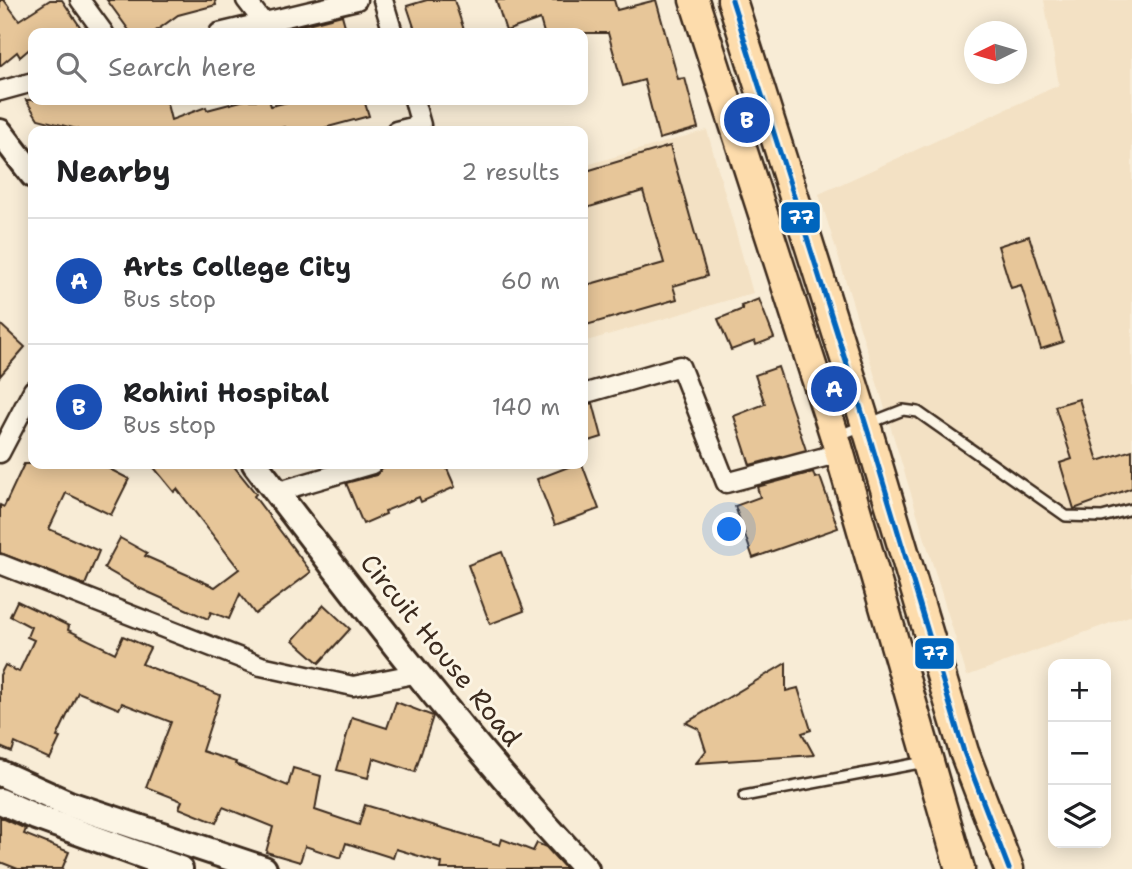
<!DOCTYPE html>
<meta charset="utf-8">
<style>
body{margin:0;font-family:"Shantell Sans",sans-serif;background:#f2f2f2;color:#202124}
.controls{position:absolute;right:21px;bottom:21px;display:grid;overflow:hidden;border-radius:14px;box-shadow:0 4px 18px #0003}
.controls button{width:63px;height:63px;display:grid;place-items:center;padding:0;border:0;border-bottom:2px solid #e0e0e0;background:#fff;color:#202124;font:35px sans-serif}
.compass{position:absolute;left:964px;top:21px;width:63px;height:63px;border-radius:50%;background:#fff;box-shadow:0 4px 18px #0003;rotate:265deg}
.you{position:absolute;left:730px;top:530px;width:24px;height:24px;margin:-18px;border:5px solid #fff;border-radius:50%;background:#1a73e8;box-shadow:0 0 0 10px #1a73e833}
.badge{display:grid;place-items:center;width:46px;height:46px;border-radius:50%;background:#111827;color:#fff;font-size:23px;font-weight:700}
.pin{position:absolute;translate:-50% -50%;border:4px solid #fff;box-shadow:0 2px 7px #0006}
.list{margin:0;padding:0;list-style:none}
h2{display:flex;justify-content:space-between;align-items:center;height:91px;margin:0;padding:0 28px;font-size:30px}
h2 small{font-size:23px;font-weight:400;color:#757577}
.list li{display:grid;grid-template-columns:46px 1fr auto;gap:21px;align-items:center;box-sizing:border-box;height:126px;padding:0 28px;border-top:2px solid #e0e0e0}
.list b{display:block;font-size:26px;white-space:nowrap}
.list p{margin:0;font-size:23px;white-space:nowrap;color:#757577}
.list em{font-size:23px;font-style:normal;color:#757577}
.icon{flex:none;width:38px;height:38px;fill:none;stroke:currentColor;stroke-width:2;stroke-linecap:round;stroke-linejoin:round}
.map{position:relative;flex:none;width:1132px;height:869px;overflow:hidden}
.search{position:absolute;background:#fff;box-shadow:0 4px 18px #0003;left:28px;top:28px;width:560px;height:77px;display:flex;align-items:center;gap:18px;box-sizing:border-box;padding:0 24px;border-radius:14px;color:#757577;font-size:26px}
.panel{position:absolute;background:#fff;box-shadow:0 4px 18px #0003;left:28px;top:126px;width:560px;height:343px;border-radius:14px}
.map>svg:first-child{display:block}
</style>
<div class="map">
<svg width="1132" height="869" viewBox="0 0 1132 869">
<rect width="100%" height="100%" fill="#f8ecd6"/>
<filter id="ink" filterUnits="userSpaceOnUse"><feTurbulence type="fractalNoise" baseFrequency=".0143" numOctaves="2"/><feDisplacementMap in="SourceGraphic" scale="14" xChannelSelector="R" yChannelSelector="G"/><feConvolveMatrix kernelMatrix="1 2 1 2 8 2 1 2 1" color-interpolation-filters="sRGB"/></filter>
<g filter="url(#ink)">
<!-- built -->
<g fill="#f3e1c4">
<polygon points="1044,0 1132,0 1132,615 967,676 819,194 1059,85"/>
<polygon points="707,130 753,293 583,342 583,166"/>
</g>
<!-- building -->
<g fill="#e7c699" stroke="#3b2a1e" stroke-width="2">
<polygon points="0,0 4,0 19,20 50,0 62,0 81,28 73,33 33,33 33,46 20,57 17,52 0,66"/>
<polygon points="107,0 215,0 216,5 178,15 153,33 131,33"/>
<polygon points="427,0 454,0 465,33 416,33 407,6"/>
<polygon points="496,0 614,0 617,10 656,0 678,79 685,78 698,128 659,139 644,80 623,86 608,33 544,33 540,19 506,31"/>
<polygon points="342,15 347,33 293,33 292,28"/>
<polygon points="26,100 166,100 171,120 206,107 207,110 245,100 269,100 271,106 296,100 364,100 369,116 313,131 286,131 285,127 269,131 77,131 77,129 38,119"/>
<polygon points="670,146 707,276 673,286 677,299 583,326 583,286 664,263 643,191 583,209 583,172"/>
<polygon points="1029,236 1063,342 1041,349 1021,285 1011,288 998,246"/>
<polygon points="759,299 774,338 756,345 755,341 731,350 718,319 743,309 741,306"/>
<polygon points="0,324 25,347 0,376"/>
<polygon points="778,367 806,450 750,465 734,416 765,404 755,375"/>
<polygon points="1079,399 1098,461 1132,450 1132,488 1074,509 1060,463 1072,459 1055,406"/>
<polygon points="593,403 602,437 583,443 583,405"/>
<polygon points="24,464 100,464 129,479 111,515 66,493 49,529 99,551 85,585 0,553 0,505 4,507"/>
<polygon points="151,464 232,464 256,494 254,496 311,572 255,614 240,594 229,619 211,612 208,619 139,588 104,568 120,538 147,553 145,556 215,587 239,569 177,489 174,492"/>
<polygon points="393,464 445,464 455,487 421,502 419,497 385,511 386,514 363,524 346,483 376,475 382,468"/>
<polygon points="576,464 582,464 599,509 555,525 537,479"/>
<polygon points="813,472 815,478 820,477 838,528 753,558 735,506 760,497 757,487"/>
<polygon points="502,552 524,611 490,624 468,565"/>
<polygon points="17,601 69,626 68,630 115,653 123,636 150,648 142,664 220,695 202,751 236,762 235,764 288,786 293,768 321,776 315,810 359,825 365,805 500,845 502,839 533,851 537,843 546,847 566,869 441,869 442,863 396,849 393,858 346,843 341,858 305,846 300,862 266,852 273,827 223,807 216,823 179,808 182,801 146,787 171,722 122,703 119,709 78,692 57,737 60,738 50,759 15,743 12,752 0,747 0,675 5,665 19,672 34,640 27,637 31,627 10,616"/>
<polygon points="324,605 350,629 319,663 293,640"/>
<polygon points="786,663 786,691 798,688 811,730 802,733 814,755 696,763 706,751 699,729 686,723"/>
<polygon points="396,702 433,716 415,772 373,758 368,778 337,770 352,717 387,728"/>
<polygon points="0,817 26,829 24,834 69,852 62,869 18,869 0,862"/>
</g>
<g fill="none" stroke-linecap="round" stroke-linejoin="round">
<defs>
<g id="lane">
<polyline points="837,436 903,410 918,412 1066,516 1102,517 1132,509"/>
<polyline points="744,796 925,762"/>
</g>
<g id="street">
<polyline points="80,0 104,33"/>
<polyline points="246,0 263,22"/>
<polyline points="383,0 393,33"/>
<polyline points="219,33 357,0"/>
<polyline points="0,91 33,82"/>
<polyline points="396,131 421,125 414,100"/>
<polyline points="583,394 680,366 726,483 840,453"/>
<polyline points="0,453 33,390"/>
<polyline points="276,492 372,464"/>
<polyline points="0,564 261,666 353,686 419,673"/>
</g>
<g id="secondary">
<polyline points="0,132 33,175"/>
<path d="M255 464C360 602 467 742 586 869"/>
<polyline points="0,773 69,804 264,869"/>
<polyline points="0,801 36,817 180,869"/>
</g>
<g id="primary">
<polyline points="694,0 835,437 960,869"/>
<polyline points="732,0 866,425 964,752 1009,869"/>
</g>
</defs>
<!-- lane casing -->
<use href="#lane" stroke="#3b2a1e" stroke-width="14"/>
<!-- street casing -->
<use href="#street" stroke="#3b2a1e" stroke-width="23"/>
<!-- secondary casing -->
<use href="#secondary" stroke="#3b2a1e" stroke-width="30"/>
<!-- primary casing -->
<use href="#primary" stroke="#3b2a1e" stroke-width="33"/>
<!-- lane -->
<use href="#lane" stroke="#fcf5e5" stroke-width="9"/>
<!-- street -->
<use href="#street" stroke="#fcf5e5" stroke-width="18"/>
<!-- secondary -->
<use href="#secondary" stroke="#fcf5e5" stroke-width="24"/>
<!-- primary -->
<use href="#primary" stroke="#fddcac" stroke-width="28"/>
<defs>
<polyline id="bus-1" points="732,0 866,425 964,752 1009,869"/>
</defs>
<!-- bus-1 casing -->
<use href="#bus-1" stroke="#fcf5e5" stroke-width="10"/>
<!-- bus-1 -->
<use href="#bus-1" stroke="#0065bd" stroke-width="5"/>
</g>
</g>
<g text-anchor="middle" stroke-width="6" stroke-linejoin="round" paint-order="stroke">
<!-- street labels -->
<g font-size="26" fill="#3b2a1e" stroke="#fcf5e5">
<text transform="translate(441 650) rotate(51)" y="9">Circuit House Road</text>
</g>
</g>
<g stroke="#fcf5e5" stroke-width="2.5">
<rect x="780" y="201" width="41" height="33" rx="7" fill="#0065bd"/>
<rect x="914" y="637" width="41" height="33" rx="7" fill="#0065bd"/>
</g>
<g font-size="19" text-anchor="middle" font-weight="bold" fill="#fff">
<text x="801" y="224">77</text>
<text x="935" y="660">77</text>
</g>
</svg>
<div class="controls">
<button>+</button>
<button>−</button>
<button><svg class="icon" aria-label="layers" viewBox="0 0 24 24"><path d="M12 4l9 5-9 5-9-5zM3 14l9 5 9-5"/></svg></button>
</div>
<svg class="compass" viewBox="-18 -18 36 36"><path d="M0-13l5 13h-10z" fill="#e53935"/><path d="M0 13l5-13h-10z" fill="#757577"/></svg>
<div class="you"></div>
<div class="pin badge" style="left:834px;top:389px;background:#1a4fb4">A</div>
<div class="pin badge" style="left:747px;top:120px;background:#1a4fb4">B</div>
<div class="search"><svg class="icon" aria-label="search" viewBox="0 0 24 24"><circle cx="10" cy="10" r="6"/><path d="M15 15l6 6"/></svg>Search here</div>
<section class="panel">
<h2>Nearby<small>2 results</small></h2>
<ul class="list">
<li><span class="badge" style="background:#1a4fb4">A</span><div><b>Arts College City</b><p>Bus stop</p></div><em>60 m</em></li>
<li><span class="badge" style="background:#1a4fb4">B</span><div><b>Rohini Hospital</b><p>Bus stop</p></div><em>140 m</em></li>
</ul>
</section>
</div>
